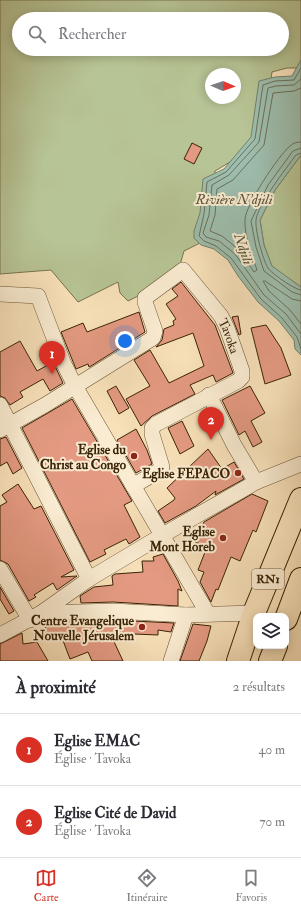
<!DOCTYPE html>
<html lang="fr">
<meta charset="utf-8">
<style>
body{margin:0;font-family:"IM FELL Double Pica",serif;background:#f7f7f7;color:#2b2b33}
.controls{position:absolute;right:12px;bottom:12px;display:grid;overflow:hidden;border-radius:8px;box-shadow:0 2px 10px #0003}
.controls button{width:36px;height:36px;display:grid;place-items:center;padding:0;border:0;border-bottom:1px solid #e1e1e2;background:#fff;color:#2b2b33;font:20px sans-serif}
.compass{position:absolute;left:205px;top:68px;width:36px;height:36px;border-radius:50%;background:#fff;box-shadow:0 2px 10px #0003;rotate:92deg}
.you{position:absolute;left:125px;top:341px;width:14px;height:14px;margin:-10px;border:3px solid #fff;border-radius:50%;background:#1a73e8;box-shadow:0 0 0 6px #1a73e833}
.badge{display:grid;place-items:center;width:26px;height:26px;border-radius:50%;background:#d93025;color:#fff;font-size:13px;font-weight:700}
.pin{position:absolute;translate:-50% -33px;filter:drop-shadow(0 1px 2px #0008)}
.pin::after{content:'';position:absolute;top:21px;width:14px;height:12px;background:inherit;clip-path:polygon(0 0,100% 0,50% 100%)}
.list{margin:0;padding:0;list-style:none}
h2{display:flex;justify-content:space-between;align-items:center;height:52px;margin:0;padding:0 16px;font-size:17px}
h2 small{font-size:13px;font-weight:400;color:#7c7c81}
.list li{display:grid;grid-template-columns:26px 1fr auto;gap:12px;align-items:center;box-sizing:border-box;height:72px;padding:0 16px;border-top:1px solid #e1e1e2}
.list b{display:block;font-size:15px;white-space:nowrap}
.list p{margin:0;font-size:13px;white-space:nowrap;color:#7c7c81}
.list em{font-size:13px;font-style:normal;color:#7c7c81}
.icon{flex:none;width:22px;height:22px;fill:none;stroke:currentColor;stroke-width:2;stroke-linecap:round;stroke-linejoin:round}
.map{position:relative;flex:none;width:301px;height:661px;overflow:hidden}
.search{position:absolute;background:#fff;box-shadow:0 2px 10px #0003;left:12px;right:12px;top:12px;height:44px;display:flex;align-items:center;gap:10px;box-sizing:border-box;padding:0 14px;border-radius:22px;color:#7c7c81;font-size:15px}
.sheet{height:196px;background:#fff}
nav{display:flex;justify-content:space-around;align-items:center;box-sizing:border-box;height:56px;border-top:1px solid #e1e1e2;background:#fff;font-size:11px;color:#7c7c81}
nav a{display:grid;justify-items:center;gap:2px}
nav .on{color:#d93025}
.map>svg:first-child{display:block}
</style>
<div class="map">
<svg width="301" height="661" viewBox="0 0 301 661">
<rect width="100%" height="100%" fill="#f8e1ba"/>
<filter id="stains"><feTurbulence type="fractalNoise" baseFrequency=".005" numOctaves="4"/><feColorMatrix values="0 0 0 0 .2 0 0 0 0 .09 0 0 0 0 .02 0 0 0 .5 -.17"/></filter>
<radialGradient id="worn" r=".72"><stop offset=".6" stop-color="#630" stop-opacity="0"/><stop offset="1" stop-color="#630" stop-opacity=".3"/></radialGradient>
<!-- green -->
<g fill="#b7c495" stroke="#78744e" fill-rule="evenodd">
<path d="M0 0H301V68H287L272 72 264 128 230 162 215 171 212 205 214 236 184 251 180 265 150 290 128 301 120 293 118 282 78 302 51 270 0 274ZM19 19H282V49H19ZM211 74H235V98H211Z"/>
<polygon points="301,155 301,287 272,267 264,245 260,220 275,190"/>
</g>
<!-- water -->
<polygon fill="#9dbeae" stroke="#75806b" points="301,60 301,155 275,190 260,220 264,245 272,266 301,287 301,355 295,349 294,340 279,321 258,302 238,276 228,260 214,249 201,245 194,238 194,231 200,213 203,179 224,169 251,137 259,81 275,77 292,76"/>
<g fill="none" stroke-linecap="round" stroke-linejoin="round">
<!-- shore -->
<g stroke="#6c705a" stroke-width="1">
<polyline points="301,68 294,80 275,81 263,85 255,139 226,172 207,182 204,214 199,236 204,241 216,246 231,258 261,299 282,318 297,337 301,349"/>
<polyline points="301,79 294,85 276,86 268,88 259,142 229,175 212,185 209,215 203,233 206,237 219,241 235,254 264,295 286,314 301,334"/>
<path d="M301 88 294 91 273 93 264 145 233 180 217 189 215 215 210 231 222 236 238 249 254 272 257 270C252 255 244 236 245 219 246 205 278 156 290 146 293 143 297 142 301 142"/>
<polyline points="301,148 293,151 268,185 251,221 256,247 264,271 292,292 301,295"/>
<path d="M301 153 296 155C287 167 257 206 256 220 255 231 263 260 268 268 271 273 295 290 301 290"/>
<polyline points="301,301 292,299 265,281 263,281 269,291 290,310 301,324"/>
</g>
</g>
<!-- building -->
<g fill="#e49a82" stroke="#3a2306">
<polygon points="192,143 202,148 194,164 184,159"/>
<polygon points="181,282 215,325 233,373 216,382 213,375 190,385 195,394 152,416 141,426 126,399 150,386 134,360 150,350 169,383 204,366 193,333 156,347 162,340 164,329 174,325 173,321 176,319 166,304 178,296 172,289"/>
<polygon points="139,312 145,332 91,366 89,367 88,364 76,369 61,332 83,323 87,332"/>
<polygon points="238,316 241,334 239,335 232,317"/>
<polygon points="266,325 281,348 291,375 265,384 251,328"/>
<polygon points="20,341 37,371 53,362 63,383 50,391 43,379 20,392 23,397 10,405 5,398 0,396 0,352"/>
<polygon points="116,386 129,408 119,414 107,391"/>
<polygon points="250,386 265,413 251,421 262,442 253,447 245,431 239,435 222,400"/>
<polygon points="72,399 132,501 124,505 140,537 129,544 126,539 104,550 106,554 90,562 22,428"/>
<polygon points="182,421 194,446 180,454 168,428"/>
<polygon points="136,429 147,450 152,464 136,473 117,440"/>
<polygon points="6,437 22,468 13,474 7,462 0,466 0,439"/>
<polygon points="208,449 222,469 234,462 244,479 215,495 216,491 196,506 165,523 158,511 174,500 175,498 167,488"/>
<polygon points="18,484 34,509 41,506 74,570 61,577 77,576 57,590 53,583 34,595 36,597 29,601 8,564 0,560 0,506 7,502 2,495"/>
<polygon points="252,494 268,501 256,532 253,530 240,561 231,557 218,590 216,589 211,602 200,582 204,572 198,570 207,547 195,542 204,522"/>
<polygon points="163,554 178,581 182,591 178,589 178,606 113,602 81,603 80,596 94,587 113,585 112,576 115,574 143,572 142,561 154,561 153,557"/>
<polygon points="0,587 14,611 9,614 0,599"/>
<polygon points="113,620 174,623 171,632 158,630 158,635 110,633 123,661 92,661 88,652 70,659 62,638 46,639 45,622"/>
<polygon points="193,624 211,626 207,641 199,661 180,661"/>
<polygon points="22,633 23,644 37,642 48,661 0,661 0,644"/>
</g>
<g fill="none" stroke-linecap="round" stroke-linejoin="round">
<defs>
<g id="minor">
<polyline points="0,294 38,296 63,362 75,386 208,614"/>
<polyline points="209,395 234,445 256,482"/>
<polyline points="0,405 89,579"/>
<path id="s1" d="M0 430 45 405 153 338 155 331 145 302V298L183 270 221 316 227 328 242 371V377L238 381 156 424 152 428V434L162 467 160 470 133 486"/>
<polyline points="0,569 30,620"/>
<polyline points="41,613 113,611 186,615 254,613"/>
<polyline points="0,635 41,613 89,579 161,536 256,482 301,464"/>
<polyline points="171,661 186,615"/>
</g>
<g id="highway">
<polyline points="286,619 301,579"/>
<polyline points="238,661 254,613 301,499"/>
<polyline points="270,661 276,646"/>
</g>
</defs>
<!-- minor casing -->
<use href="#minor" stroke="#6a5233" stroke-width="16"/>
<!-- highway casing -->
<use href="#highway" stroke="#3a2306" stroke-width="24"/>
<!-- minor -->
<use href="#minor" stroke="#faecd2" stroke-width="15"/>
<!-- highway -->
<use href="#highway" stroke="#f8e1ba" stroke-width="22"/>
</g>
<!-- markers -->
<g fill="#8f2418" stroke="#faecd2" stroke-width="1.5">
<circle cx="134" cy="456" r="4"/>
<circle cx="238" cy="473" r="4"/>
<circle cx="223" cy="538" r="4"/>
<circle cx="142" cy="627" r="4"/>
</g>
<g text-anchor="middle" stroke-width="4" stroke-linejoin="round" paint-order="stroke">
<!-- shield labels -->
<rect fill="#faecd2" stroke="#745f43" stroke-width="1" x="252" y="569" width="32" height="20" rx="3"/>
<g font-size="12" font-weight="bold" fill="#3a2306">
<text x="268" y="583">RN1</text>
</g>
<!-- street labels -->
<g font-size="13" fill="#3a2306" stroke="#faecd2">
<text dy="5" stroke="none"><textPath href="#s1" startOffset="349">Tavoka</textPath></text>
</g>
<!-- poi labels -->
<g font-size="13" font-weight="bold" fill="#3a2306" stroke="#faecd2" text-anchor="end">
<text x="126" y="454">Eglise du<tspan x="126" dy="15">Christ au Congo</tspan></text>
<text x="230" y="478">Eglise FEPACO</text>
<text x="215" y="536">Eglise<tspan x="215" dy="15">Mont Horeb</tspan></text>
<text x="134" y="625">Centre Evangelique<tspan x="134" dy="15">Nouvelle Jérusalem</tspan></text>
</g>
<!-- water labels -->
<g font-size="14" font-style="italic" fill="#585238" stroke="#faecd2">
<text x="234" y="204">Rivière N'djili</text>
<text transform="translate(244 249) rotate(71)" y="5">Ndjili</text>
</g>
</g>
<rect width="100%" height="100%" filter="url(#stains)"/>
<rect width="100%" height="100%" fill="url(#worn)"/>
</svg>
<div class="controls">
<button><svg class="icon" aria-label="layers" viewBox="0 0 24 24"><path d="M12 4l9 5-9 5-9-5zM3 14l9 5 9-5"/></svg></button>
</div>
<svg class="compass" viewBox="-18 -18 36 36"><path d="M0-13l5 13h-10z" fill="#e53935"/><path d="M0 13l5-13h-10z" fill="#7c7c81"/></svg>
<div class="you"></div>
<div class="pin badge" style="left:52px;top:374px">1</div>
<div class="pin badge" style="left:211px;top:440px">2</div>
<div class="search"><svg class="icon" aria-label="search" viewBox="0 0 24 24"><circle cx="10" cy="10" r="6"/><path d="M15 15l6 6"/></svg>Rechercher</div>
</div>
<section class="sheet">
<h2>À proximité<small>2 résultats</small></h2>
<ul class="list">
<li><span class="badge">1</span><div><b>Eglise EMAC</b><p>Église · Tavoka</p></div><em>40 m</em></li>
<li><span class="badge">2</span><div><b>Eglise Cité de David</b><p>Église · Tavoka</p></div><em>70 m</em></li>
</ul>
</section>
<nav>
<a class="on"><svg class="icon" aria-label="map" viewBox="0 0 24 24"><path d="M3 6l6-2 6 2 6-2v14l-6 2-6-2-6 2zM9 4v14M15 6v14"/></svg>Carte</a>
<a><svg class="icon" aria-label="directions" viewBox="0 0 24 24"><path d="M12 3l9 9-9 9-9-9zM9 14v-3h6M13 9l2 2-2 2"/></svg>Itinéraire</a>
<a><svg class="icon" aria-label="saved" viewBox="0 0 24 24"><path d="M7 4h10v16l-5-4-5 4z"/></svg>Favoris</a>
</nav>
